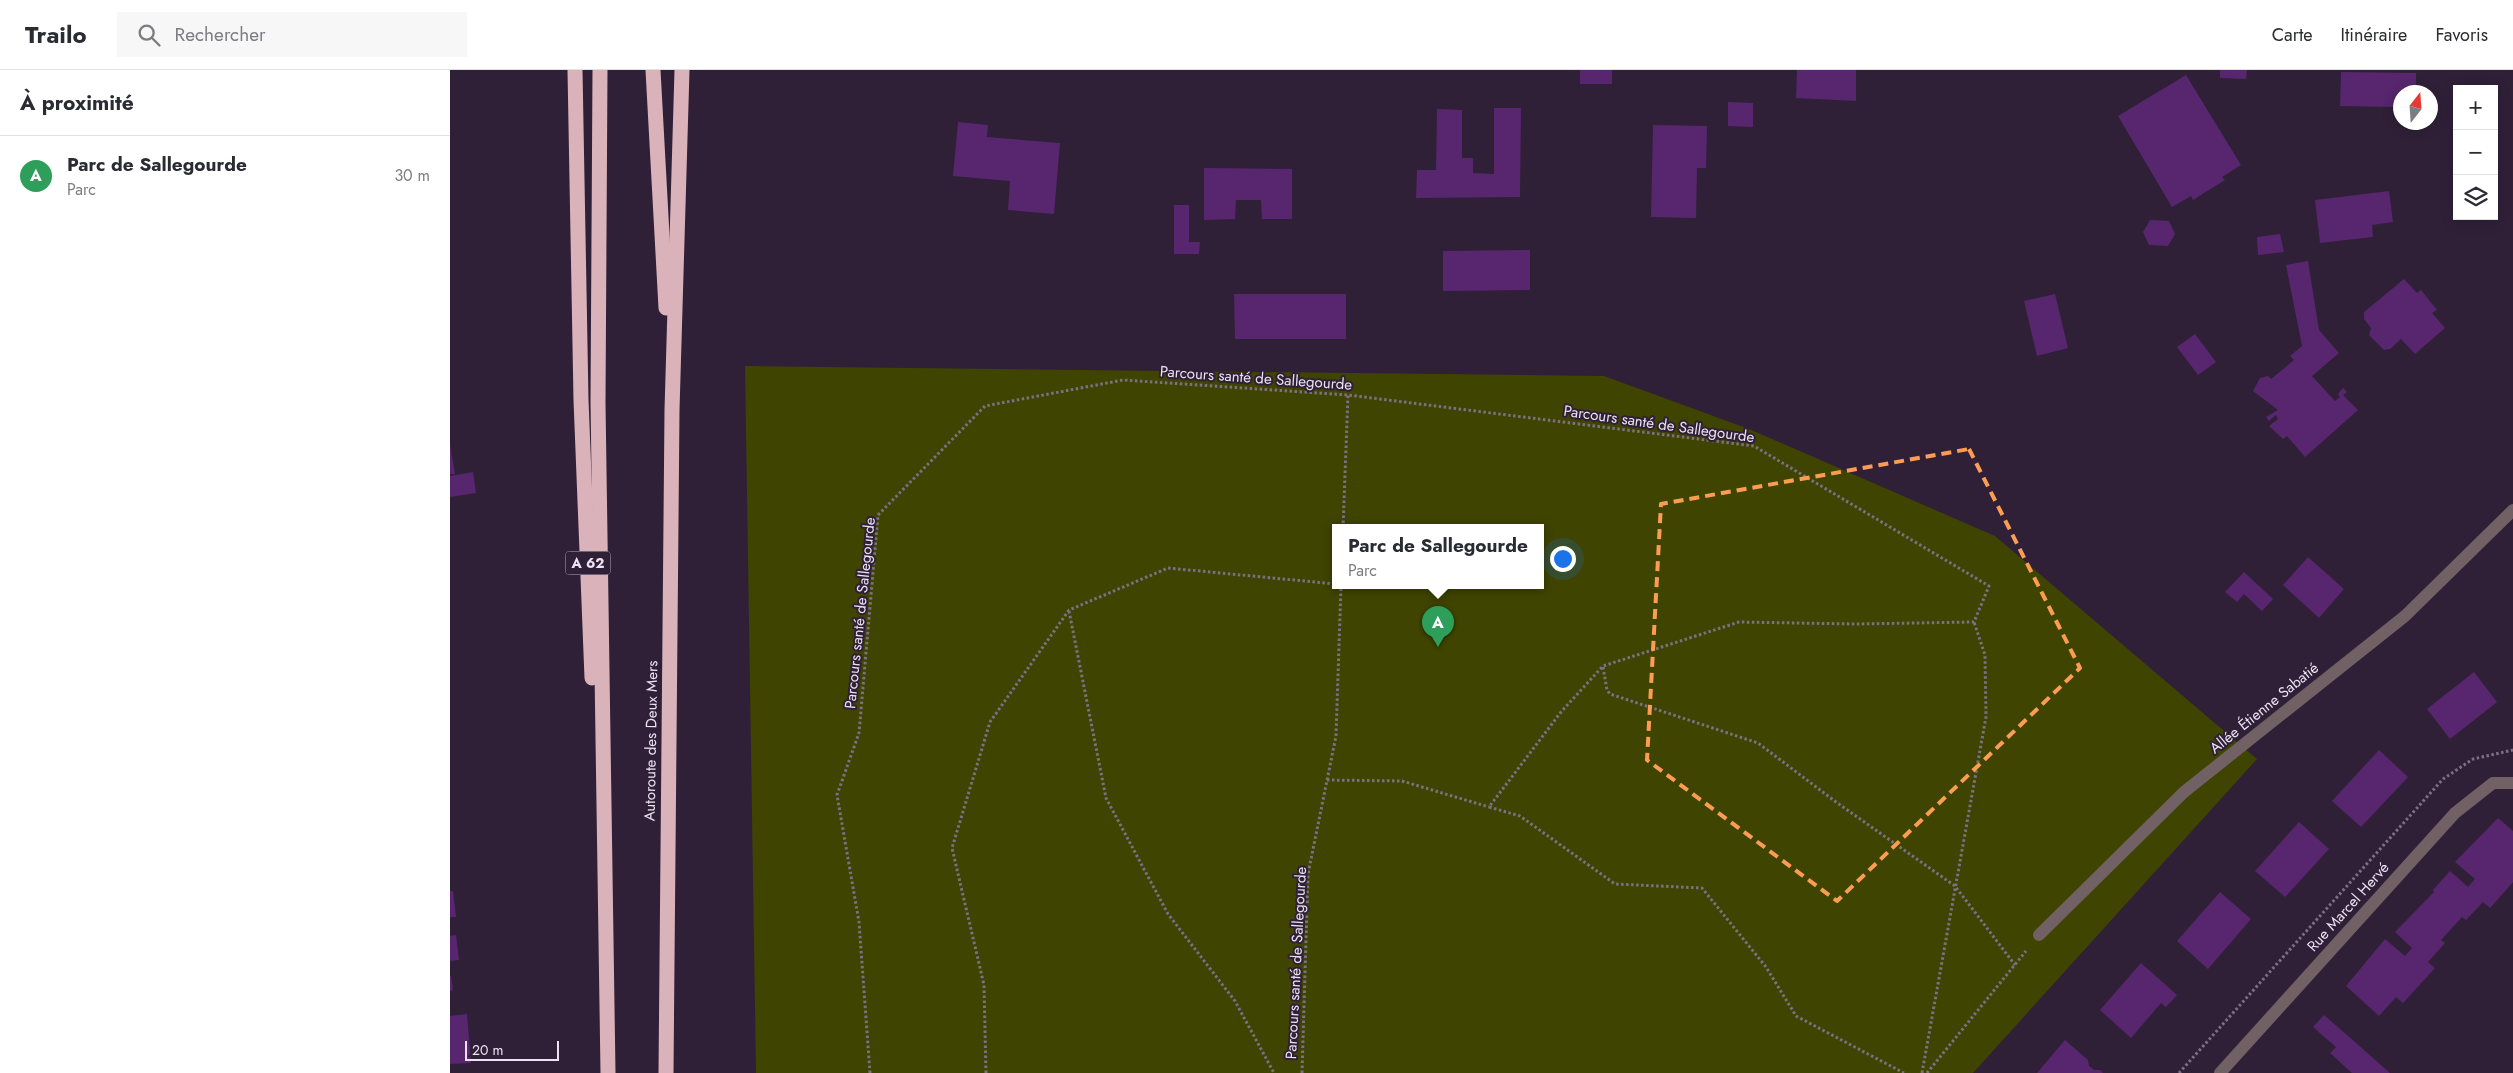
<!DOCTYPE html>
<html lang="fr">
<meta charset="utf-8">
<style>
body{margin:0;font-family:Jost,sans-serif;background:#f7f7f7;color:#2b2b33}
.controls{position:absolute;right:15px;top:15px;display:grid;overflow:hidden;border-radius:0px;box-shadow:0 2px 12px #0003}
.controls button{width:45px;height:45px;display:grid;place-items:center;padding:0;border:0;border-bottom:1px solid #e1e1e2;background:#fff;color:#2b2b33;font:25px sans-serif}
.compass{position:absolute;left:1943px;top:15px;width:45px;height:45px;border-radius:50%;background:#fff;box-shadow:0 2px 12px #0003;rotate:17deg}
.scale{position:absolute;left:15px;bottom:12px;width:94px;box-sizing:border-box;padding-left:5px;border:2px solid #ece2f2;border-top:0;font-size:14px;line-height:18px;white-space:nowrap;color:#ece2f2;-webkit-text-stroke:4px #2f2037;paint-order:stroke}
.you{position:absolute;left:1112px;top:488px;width:18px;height:18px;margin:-12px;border:4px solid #fff;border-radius:50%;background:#1a73e8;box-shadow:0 0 0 8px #1a73e833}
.badge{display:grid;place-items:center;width:32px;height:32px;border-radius:50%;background:#7c3aed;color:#fff;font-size:16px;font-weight:700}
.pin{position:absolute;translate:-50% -41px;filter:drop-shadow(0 1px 2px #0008)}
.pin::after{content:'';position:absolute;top:26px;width:18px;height:15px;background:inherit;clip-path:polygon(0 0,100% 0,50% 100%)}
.popup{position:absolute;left:882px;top:454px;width:212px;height:65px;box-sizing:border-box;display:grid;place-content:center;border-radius:0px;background:#fff;filter:drop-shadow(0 1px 4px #0005);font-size:16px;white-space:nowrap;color:#7c7c81}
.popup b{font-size:19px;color:#2b2b33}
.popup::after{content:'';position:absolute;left:50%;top:100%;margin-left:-10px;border:10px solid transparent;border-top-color:#fff}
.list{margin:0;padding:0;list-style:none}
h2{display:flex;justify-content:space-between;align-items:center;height:65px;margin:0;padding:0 20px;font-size:21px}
h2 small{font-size:16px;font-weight:400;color:#7c7c81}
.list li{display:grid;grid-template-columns:32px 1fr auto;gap:15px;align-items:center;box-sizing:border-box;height:80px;padding:0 20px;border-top:1px solid #e1e1e2}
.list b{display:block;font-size:19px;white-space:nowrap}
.list p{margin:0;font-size:16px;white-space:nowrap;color:#7c7c81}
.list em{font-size:16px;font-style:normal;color:#7c7c81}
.icon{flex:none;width:28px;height:28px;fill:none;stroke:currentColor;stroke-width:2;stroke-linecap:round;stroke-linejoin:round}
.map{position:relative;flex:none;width:2063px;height:1003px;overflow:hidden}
header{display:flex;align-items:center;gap:30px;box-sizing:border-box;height:70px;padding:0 25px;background:#fff;border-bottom:1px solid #e1e1e2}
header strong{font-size:24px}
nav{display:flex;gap:28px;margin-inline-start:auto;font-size:18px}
.search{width:350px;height:45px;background:#f7f7f7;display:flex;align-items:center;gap:12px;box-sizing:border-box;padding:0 18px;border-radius:0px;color:#7c7c81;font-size:19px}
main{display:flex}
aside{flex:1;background:#fff}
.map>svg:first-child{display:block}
</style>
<header>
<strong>Trailo</strong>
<div class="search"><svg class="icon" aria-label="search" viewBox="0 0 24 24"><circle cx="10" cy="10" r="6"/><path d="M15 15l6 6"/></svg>Rechercher</div>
<nav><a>Carte</a><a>Itinéraire</a><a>Favoris</a></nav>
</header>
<main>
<aside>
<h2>À proximité<small></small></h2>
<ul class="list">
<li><span class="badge" style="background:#2e9e5b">A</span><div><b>Parc de Sallegourde</b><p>Parc</p></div><em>30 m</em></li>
</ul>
</aside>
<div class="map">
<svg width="2063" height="1003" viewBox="0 0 2063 1003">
<rect width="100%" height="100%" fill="#2f2037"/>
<!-- green -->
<path fill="#3f4400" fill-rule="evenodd" d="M295 296 1154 306 1299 359 1545 466 1807 689 1523 1003H306ZM886 458H1090V516H886Z"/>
<!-- building -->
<g fill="#57266e">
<rect x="1130" y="0" width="32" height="14"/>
<polygon points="1347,0 1406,0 1406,31 1346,28"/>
<polygon points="1770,0 1797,0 1796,9 1770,8"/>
<polygon points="1891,2 1966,3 1966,22 1950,22 1950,37 1890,36"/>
<polygon points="1736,5 1791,95 1772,107 1775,110 1743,130 1741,126 1722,137 1668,46"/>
<polygon points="1278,32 1303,33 1303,57 1278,56"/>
<polygon points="1044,38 1071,38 1070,127 966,128 967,100 986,100 987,39 1012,40 1012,88 1023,88 1023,103 1044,104"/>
<polygon points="508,52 538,55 537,67 610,73 604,144 558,140 560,111 503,106"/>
<polygon points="1203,55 1257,56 1256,98 1247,98 1246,148 1201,147"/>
<polygon points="754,98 842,99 842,149 812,149 811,130 786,130 785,149 754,150"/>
<polygon points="1939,121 1943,152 1922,155 1923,167 1870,173 1865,130"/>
<polygon points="724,135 739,135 739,172 750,172 749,184 724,184"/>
<polygon points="1700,150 1719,151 1725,164 1718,176 1699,175 1693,162"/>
<polygon points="1830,164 1834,182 1808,185 1807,167"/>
<polygon points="1080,180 1080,220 993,221 993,181"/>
<polygon points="1858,191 1869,260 1889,283 1862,306 1885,331 1890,327 1888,324 1893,318 1897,322 1893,325 1908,340 1855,387 1837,366 1833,369 1819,356 1828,349 1826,345 1819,351 1816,347 1828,340 1803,321 1810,308 1818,306 1821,309 1844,290 1840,286 1852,276 1836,195"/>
<polygon points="1954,209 1967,223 1971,220 1987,240 1982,243 1995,258 1965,284 1951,269 1940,279 1934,280 1919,265 1921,258 1914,249 1914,242"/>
<polygon points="784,224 896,224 896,269 785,269"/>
<polygon points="1605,224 1618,278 1587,286 1574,231"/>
<polygon points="1745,264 1766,292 1748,305 1727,277"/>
<polygon points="0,375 5,404 0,404"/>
<polygon points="23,402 26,423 0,427 0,406"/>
<polygon points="1858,487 1894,519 1869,548 1833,515"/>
<polygon points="1794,502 1823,529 1812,541 1794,524 1787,532 1775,522"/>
<polygon points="2024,602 2047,632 2000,669 1977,639"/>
<polygon points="1929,680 1958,707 1911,757 1882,731"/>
<polygon points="2048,748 2063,761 2063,812 2040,838 2033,832 2016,850 2012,847 1991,870 1995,873 1978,892 1985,898 1953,933 1946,927 1929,946 1896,916 1935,869 1955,886 1962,878 1945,862 1984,822 1983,820 2000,801 2018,817 2025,809 2005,792"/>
<polygon points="1849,752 1879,779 1835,827 1805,801"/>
<polygon points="0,821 3,821 6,847 0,847"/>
<polygon points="1770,822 1801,849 1758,899 1727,871"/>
<polygon points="6,865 9,890 0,891 0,866"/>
<polygon points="1691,893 1727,925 1716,937 1711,933 1681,968 1650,940"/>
<polygon points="0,906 1,906 3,920 0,921"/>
<polygon points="17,944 21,993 0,994 0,946"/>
<polygon points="1874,945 1897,965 1940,1003 1902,1003 1880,983 1886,977 1863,957"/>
<polygon points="1615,970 1638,990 1639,996 1644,1000 1650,1000 1653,1003 1587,1003"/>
</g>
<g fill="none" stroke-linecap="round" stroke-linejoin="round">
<!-- path -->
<g stroke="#7d7084" stroke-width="3" stroke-dasharray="2.5 2.5" stroke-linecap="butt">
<polyline points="893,458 898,325"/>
<polyline points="619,541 656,728 718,844 785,931 824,1003"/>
<polyline points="1153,597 1157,620 1160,624 1308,673 1386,732 1505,816 1565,895"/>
<polyline points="877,710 952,711 1039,737"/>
<polyline points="420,1003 409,852 387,725 409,663 428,445 535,336 673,310 898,325 1304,376 1539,516 1524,552 1405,554 1289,552 1153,596 1111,642 1039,737 1070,746 1165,814 1252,818 1316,897 1346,946 1454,1003"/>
<polyline points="536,1003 534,915 502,778 540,652 619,540 718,498 886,514"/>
<polyline points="852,1003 858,804 886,666 891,516"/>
<polyline points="1472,1003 1536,647 1535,585 1524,552"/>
<polyline points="1477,1003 1576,881"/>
<polyline points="1729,1003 1993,709 2023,689 2063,680"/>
</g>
<!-- minor -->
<g stroke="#716164" stroke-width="12">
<polyline points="1589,865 1734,722 1955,546 2063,440"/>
<polyline points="1770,1003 2005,743 2043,713 2063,713"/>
</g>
<!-- highway -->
<g stroke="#dab3ba" stroke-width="15">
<polyline points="125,0 131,330 142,608"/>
<polyline points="150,0 148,333 158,1003"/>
<polyline points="203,0 216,238"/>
<polyline points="216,1003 222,340 232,0"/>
</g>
</g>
<!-- marked area -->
<path fill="none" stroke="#fc9d53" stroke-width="4" stroke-dasharray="10 6" stroke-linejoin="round" d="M1519 379 1630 598 1387 831 1197 690 1211 434Z"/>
<g text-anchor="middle" stroke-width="4" stroke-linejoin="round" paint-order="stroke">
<!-- shield labels -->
<rect fill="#2f2037" stroke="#b3a8ba" stroke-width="1" x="115.5" y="481.5" width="45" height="23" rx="4"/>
<g font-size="14" font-weight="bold" fill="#ece2f2">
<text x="138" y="498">A 62</text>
</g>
<!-- street labels -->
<g font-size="15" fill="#ece2f2" stroke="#2f2037">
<text transform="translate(806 308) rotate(4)" y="5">Parcours santé de Sallegourde</text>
<text transform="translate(1209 354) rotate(8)" y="5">Parcours santé de Sallegourde</text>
<text transform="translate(410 543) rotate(-84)" y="5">Parcours santé de Sallegourde</text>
<text transform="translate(1814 638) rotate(-39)" y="5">Allée Étienne Sabatié</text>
<text transform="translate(201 671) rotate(-89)" y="5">Autoroute des Deux Mers</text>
<text transform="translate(1898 837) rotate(-48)" y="5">Rue Marcel Hervé</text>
<text transform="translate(846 893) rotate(-87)" y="5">Parcours santé de Sallegourde</text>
</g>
</g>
</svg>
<div class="controls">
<button>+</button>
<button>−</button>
<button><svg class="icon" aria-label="layers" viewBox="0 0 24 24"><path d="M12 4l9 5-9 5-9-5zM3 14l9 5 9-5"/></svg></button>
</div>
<svg class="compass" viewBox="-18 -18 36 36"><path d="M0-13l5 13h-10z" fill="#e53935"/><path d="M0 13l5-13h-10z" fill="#7c7c81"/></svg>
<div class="scale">20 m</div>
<div class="you"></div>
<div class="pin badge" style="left:988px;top:577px;background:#2e9e5b">A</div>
<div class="popup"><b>Parc de Sallegourde</b>Parc</div>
</div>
</main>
